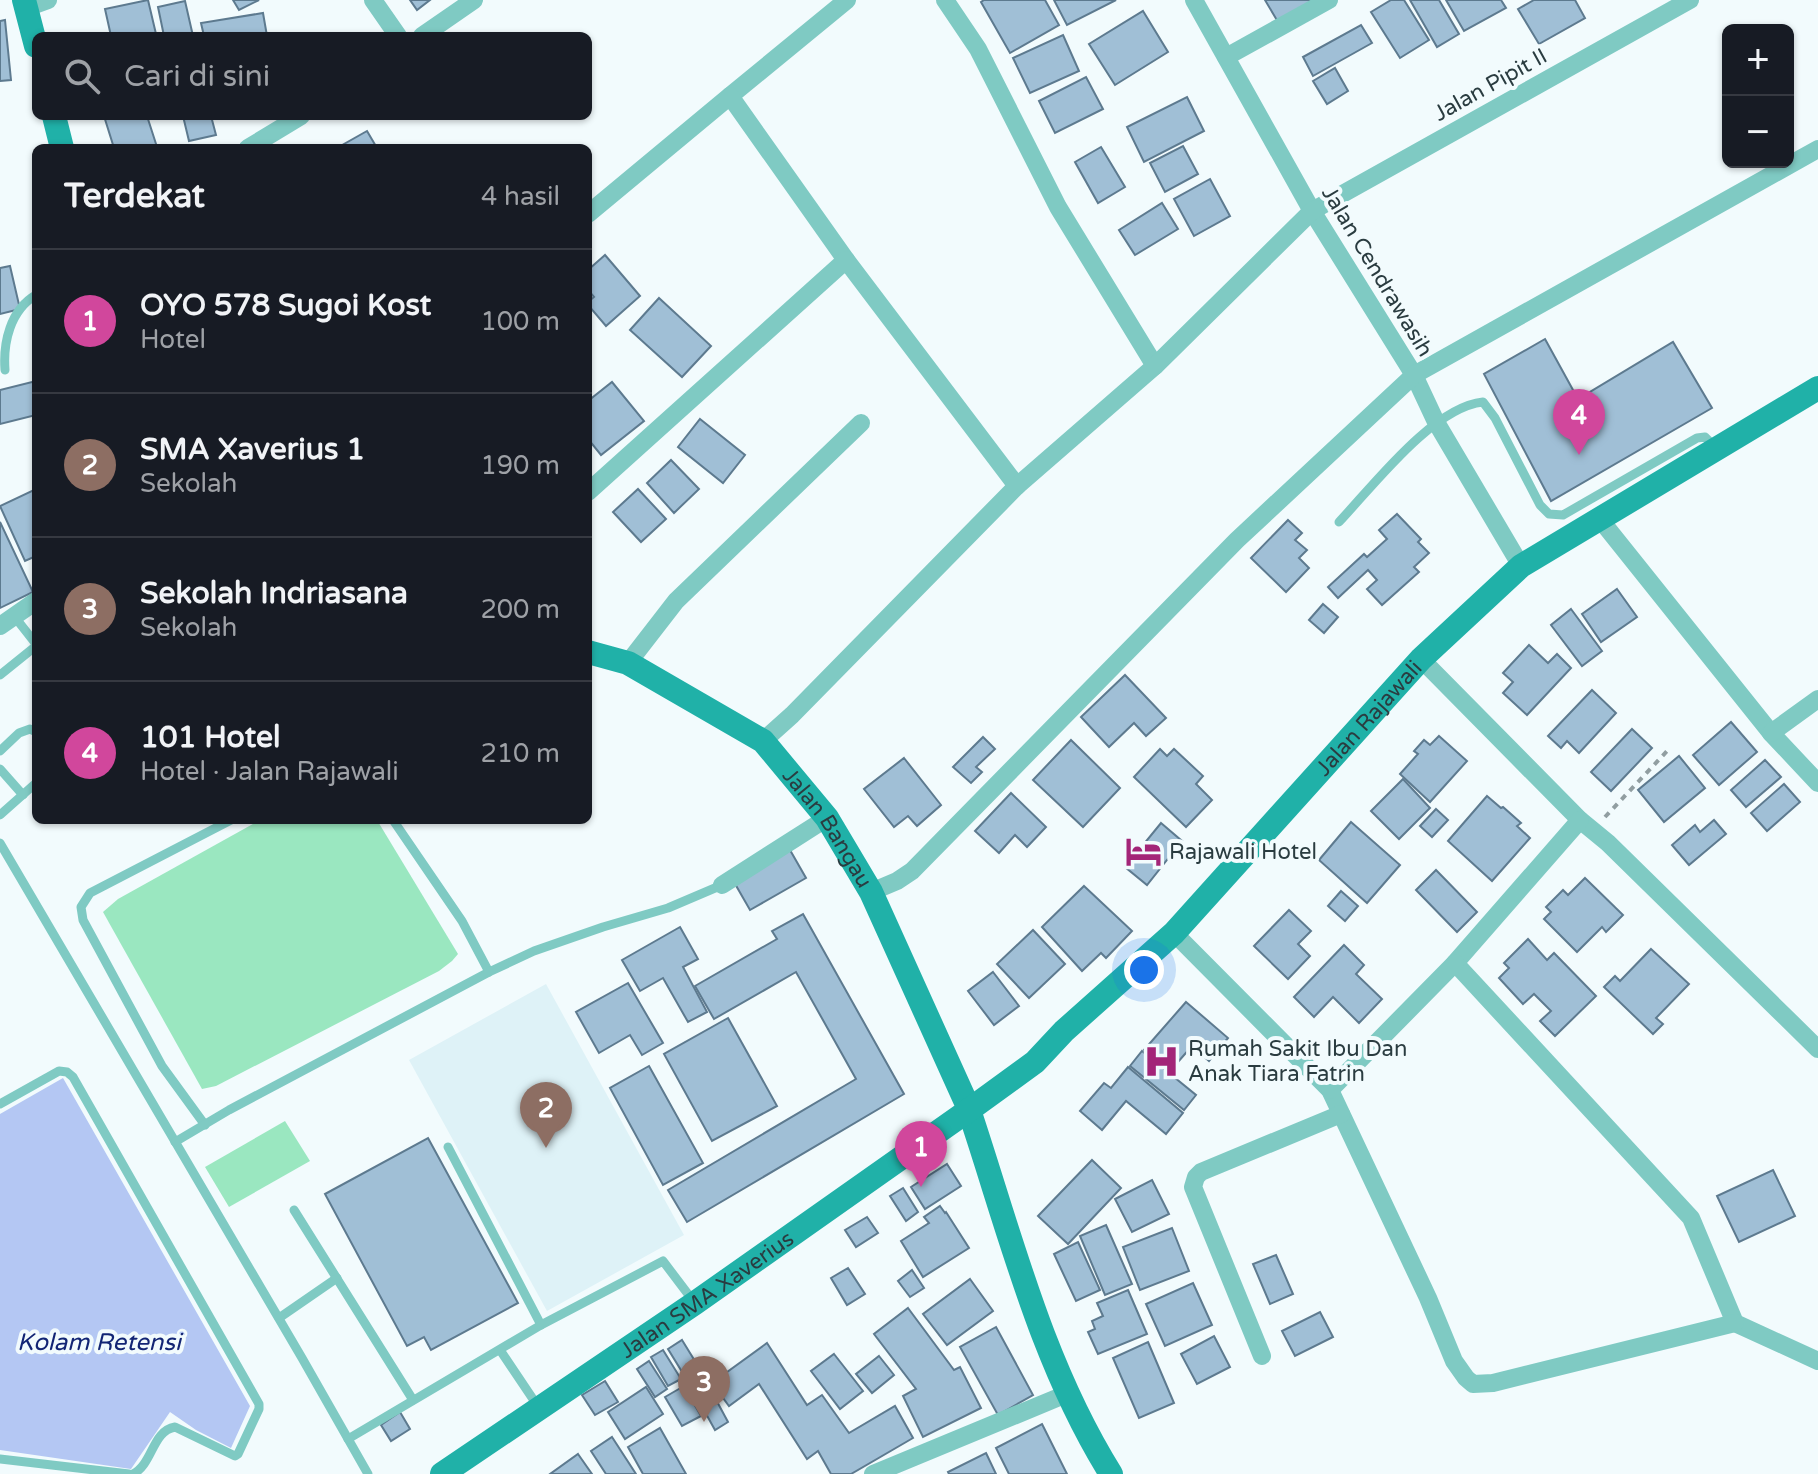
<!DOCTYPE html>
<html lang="id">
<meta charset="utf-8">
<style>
body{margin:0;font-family:"Varela Round",sans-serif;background:#20242c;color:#f1f3f6}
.controls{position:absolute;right:24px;top:24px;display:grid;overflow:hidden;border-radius:12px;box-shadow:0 2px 6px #0004}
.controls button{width:72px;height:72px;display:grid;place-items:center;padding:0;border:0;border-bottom:2px solid #363941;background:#171b24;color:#f1f3f6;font:40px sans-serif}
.you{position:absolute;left:1144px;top:970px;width:28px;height:28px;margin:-20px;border:6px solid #fff;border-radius:50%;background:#1a73e8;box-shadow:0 0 0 12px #1a73e833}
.badge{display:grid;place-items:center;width:52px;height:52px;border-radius:50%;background:#d93025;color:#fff;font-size:26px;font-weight:700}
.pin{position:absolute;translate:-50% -66px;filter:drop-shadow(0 2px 4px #0008)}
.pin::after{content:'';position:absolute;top:42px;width:28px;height:24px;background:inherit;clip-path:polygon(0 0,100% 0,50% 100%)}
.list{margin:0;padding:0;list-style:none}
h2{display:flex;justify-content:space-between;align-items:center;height:104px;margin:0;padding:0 32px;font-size:34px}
h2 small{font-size:26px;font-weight:400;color:#9ea1a6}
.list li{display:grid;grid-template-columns:52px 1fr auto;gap:24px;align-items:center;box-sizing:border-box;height:144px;padding:0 32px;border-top:2px solid #363941}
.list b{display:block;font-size:30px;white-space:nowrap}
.list p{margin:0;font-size:26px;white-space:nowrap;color:#9ea1a6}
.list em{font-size:26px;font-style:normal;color:#9ea1a6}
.icon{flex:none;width:44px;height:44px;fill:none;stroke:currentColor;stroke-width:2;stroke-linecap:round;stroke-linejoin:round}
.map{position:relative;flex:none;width:1818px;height:1474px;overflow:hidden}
.search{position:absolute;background:#171b24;box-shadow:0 2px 6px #0004;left:32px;top:32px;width:560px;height:88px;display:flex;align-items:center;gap:20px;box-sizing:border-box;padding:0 28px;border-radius:12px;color:#9ea1a6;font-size:30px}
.panel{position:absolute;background:#171b24;box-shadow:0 2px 6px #0004;left:32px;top:144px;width:560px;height:680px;border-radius:12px}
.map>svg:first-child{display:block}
</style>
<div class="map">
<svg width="1818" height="1474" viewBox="0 0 1818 1474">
<rect width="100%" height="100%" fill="#f2fbfd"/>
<!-- built -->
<polygon fill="#def2f7" points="546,984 684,1235 547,1311 409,1060"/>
<!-- pitch -->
<g fill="#9ae7c0">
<polygon points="260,820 377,820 458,954 452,961 439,971 216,1086 202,1089 103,912 118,899"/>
<polygon points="285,1121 310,1161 229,1207 205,1167"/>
</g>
<!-- water -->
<polygon fill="#b4c7f3" points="63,1078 250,1406 231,1448 196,1430 170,1412 131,1469 0,1450 0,1114"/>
<!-- building -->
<g fill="#a0bfd6" stroke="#5d7a8f" stroke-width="2">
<polygon points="148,0 156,34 145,36 111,36 105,9"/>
<polygon points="233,0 259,0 239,10"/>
<polygon points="410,0 430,0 417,10"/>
<polygon points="984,0 1045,0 1059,25 1010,53 981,2"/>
<polygon points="1054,0 1116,0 1067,25"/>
<polygon points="1265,0 1316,0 1278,22"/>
<polygon points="1391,0 1404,0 1429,40 1400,58 1371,12"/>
<polygon points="1410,0 1439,0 1459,34 1437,47"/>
<polygon points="1446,0 1501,0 1506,8 1464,31"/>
<polygon points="1534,0 1575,0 1585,18 1539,44 1518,9"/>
<polygon points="185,1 193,36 164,36 158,7"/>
<polygon points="1143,11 1168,52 1115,85 1089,44"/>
<polygon points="263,13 267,36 204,36 201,23"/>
<polygon points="5,20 11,80 0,81 0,21"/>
<polygon points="1361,25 1372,43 1313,76 1303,57"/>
<polygon points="1063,35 1079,71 1030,93 1013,58"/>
<polygon points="1335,68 1348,91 1327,104 1313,81"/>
<polygon points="1086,77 1103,109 1055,133 1039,101"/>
<polygon points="1187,97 1204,131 1144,162 1127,127"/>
<polygon points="104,116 147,116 157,147 114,148"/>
<polygon points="183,116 211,116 216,135 189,141"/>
<polygon points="367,131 377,148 337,148"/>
<polygon points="1183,146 1198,174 1165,192 1150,163"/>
<polygon points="1101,147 1125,187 1098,203 1075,162"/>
<polygon points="1210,179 1230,216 1194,236 1174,199"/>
<polygon points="1162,203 1178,229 1135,255 1119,230"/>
<polygon points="605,255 640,296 606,326 588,305 588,302 594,297 588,290 588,270"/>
<polygon points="10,266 20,309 0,314 0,268"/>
<polygon points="659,298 711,346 682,377 630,330"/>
<polygon points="1545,339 1578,399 1673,342 1712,408 1551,501 1484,374"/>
<polygon points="36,381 36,415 0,424 0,390"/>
<polygon points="612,382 644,421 601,455 588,439 588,401"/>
<polygon points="700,419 745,455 723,483 678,447"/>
<polygon points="671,460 699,489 674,513 647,483"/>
<polygon points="36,489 36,556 25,561 0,506"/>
<polygon points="638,489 666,519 641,542 613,512"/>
<polygon points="1397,514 1421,539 1418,542 1429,553 1414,567 1419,572 1382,605 1367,589 1377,580 1368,570 1338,598 1328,587 1364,554 1367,557 1387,539 1379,530"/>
<polygon points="1288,520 1302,533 1295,540 1307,550 1299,558 1309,568 1286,592 1251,558"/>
<polygon points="0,522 33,592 0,608"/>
<polygon points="1617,589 1637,617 1601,642 1582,614"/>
<polygon points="1323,604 1338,617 1324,633 1309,620"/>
<polygon points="1571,609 1602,651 1582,666 1551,625"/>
<polygon points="1529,645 1548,663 1557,654 1571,668 1527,715 1503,693 1513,682 1503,673"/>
<polygon points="1125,675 1166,718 1146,736 1134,723 1109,747 1081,717"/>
<polygon points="1592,690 1616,713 1579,753 1567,741 1561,748 1548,736"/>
<polygon points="1731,722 1757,752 1719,785 1693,755"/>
<polygon points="1632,729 1652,748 1611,791 1591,772"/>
<polygon points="1439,736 1467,761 1430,802 1400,774 1418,754 1414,751 1424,740 1430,745"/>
<polygon points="983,737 995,749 976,767 982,772 971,783 953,767"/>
<polygon points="1071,740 1120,788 1083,827 1033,780"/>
<polygon points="1160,749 1167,756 1174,749 1203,776 1196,784 1212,800 1186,827 1134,777"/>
<polygon points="1679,756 1705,788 1664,822 1638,790"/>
<polygon points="904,758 941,805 917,826 908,816 894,827 864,789"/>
<polygon points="1765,760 1781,777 1746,807 1731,790"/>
<polygon points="1403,779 1430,808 1399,839 1371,811"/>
<polygon points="1784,784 1800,802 1767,831 1751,813"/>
<polygon points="1011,793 1046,827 1027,847 1015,835 999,853 975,831"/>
<polygon points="1487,796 1501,808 1503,807 1521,823 1517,826 1530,838 1492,881 1448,841"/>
<polygon points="1436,809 1448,820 1432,837 1420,826"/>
<polygon points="1714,820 1726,834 1689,865 1672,845 1695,825 1700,832"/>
<polygon points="1351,822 1400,865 1367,903 1319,860"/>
<polygon points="1161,823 1182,841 1147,885 1125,867"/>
<polygon points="790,850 806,878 750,910 734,882"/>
<polygon points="1436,870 1477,912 1457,932 1416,890"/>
<polygon points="1585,878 1623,915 1606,932 1602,927 1577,952 1544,919 1551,912 1546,907 1563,890 1568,895"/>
<polygon points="1084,886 1132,931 1106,958 1101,953 1082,971 1042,927"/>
<polygon points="1341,891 1358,906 1345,921 1328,906"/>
<polygon points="1289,910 1311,931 1298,944 1310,956 1288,979 1254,946"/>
<polygon points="803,914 904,1094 687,1222 668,1190 856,1079 796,972 714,1019 695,986 777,939 772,931"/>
<polygon points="680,927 698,959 683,967 707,1012 688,1022 663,978 640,991 622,960"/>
<polygon points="1033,930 1065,964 1029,998 997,964"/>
<polygon points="1528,939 1547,960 1554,953 1596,996 1555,1036 1540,1021 1551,1011 1534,994 1523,1004 1499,978 1509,968 1504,963"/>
<polygon points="1344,945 1364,965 1356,974 1382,999 1359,1023 1333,997 1314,1017 1294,997"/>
<polygon points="1651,949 1689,984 1656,1018 1663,1024 1653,1034 1604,987 1615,976 1620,981"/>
<polygon points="993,972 1019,1006 994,1025 968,991"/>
<polygon points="628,983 663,1043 642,1055 630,1035 599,1053 576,1012"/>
<polygon points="1186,1002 1228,1038 1209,1061 1192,1046 1170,1071 1144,1050"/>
<polygon points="728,1018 777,1106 712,1141 664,1054"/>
<polygon points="1142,1051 1196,1095 1184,1110 1130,1066"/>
<polygon points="649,1066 703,1163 663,1185 610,1088"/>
<polygon points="1128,1067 1183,1113 1166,1134 1126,1101 1102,1130 1080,1111 1104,1083 1111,1088"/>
<polygon points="428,1138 518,1303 431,1350 424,1337 407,1346 325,1194"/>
<polygon points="1092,1160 1121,1188 1068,1244 1038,1216"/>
<polygon points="947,1164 961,1186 925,1209 911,1187"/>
<polygon points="1773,1170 1795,1216 1739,1242 1717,1196"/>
<polygon points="1152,1180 1169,1214 1132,1232 1115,1199"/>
<polygon points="903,1188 918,1212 906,1221 890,1196"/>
<polygon points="940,1206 945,1213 946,1212 969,1248 923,1277 901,1241 929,1223 924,1217"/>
<polygon points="867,1217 878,1233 856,1247 845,1230"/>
<polygon points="1106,1225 1132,1284 1105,1295 1080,1236"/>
<polygon points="1172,1228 1189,1271 1140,1290 1123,1247"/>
<polygon points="1078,1242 1100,1290 1076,1301 1054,1254"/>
<polygon points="1276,1255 1293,1294 1270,1304 1253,1264"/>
<polygon points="848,1268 865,1294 847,1305 831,1278"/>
<polygon points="912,1270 924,1288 910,1297 898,1281"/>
<polygon points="970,1279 993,1311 947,1345 923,1314"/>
<polygon points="1193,1283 1212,1325 1165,1346 1146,1304"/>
<polygon points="1128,1290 1147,1334 1098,1354 1088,1332 1095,1329 1092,1321 1103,1316 1097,1303"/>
<polygon points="908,1308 954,1370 960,1367 981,1408 923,1437 903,1396 916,1389 874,1334"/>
<polygon points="1320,1312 1333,1337 1295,1356 1282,1331"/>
<polygon points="996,1327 1033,1395 998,1415 960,1347"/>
<polygon points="1214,1336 1230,1367 1197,1384 1181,1354"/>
<polygon points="682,1340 698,1366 684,1375 668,1349"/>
<polygon points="1148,1342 1174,1403 1139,1418 1113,1358"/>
<polygon points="767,1343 807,1405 822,1395 849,1433 895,1406 913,1438 851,1474 831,1474 818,1451 807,1459 759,1384 729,1406 712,1383"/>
<polygon points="663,1350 681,1379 668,1386 651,1357"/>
<polygon points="834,1354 863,1391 840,1409 811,1371"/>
<polygon points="879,1356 894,1375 872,1393 856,1374"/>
<polygon points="649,1361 667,1389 655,1397 637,1369"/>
<polygon points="605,1381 618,1402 595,1415 582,1395"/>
<polygon points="684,1386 701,1416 682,1426 665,1397"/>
<polygon points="646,1387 663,1414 625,1439 608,1412"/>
<polygon points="714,1396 728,1422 715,1430 700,1403"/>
<polygon points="400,1412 410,1429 391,1441 381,1425"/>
<polygon points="1042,1424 1067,1474 1009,1474 996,1448"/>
<polygon points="660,1428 686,1474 643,1474 628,1447"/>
<polygon points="612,1437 636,1474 606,1474 591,1451"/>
<polygon points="986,1453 996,1474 949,1474 948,1472"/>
<polygon points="578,1454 592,1474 550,1474"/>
</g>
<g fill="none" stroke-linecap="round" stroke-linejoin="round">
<!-- path -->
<polyline stroke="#919ea1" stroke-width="4" stroke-dasharray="6 6" stroke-linecap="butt" points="1605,817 1669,749"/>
<!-- lane -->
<g stroke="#7fcac3" stroke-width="9">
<path d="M5 370C3 343 10 310 36 295"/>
<path d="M1339 522C1373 486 1433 407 1483 402L1495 418 1540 505 1549 514 1563 515 1697 438 1705 437 1716 448"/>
<polyline points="14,616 36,644"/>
<polyline points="0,675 36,646"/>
<polyline points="0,751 19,733 30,729 36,732"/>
<polyline points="0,769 23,795"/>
<polyline points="0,815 36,783"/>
<polyline points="393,820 462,921 489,972"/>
<polyline points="0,843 302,1358 368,1474"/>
<path d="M0 1104 59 1071 67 1072 73 1077 259 1404V1409L238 1454 235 1456 175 1427C152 1431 153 1464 133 1474"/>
<polyline points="205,1125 162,1066 83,920 81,907 90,893 231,820"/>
<polyline points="175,1142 229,1110 489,972 534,951 603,927 668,908 722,885"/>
<polyline points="448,1147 541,1325"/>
<polyline points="294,1210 413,1400"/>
<polyline points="279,1318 337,1278"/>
<polyline points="500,1350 539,1408"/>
<polyline points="348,1439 541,1325 663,1261 694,1302"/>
<polyline points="0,1459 129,1474"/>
</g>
<!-- street -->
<g stroke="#7fcac3" stroke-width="18">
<polyline points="373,0 398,36"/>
<polyline points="945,0 978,49 1058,207 1155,366"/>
<polyline points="1194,0 1312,211 1414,375 1436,422 1521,566"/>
<polyline points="26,8 48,0"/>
<polyline points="422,36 474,0"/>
<polyline points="1226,57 1329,0"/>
<polyline points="730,96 847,0"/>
<polyline points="248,148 301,116"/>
<polyline points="588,214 730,96 846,260"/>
<polyline points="588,492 846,260 1017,486"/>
<polyline points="1599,518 1771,733 1818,783"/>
<polyline points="0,626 36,601"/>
<polyline points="1421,659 1580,820 1608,843 1818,1049"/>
<polyline points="628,663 676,601 861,423"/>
<polyline points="1771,733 1818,699"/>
<polyline points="763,741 792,715 1017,486 1155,366 1312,211 1690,0"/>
<polyline points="1580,820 1455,963 1691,1218 1735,1323 1818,1361"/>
<polyline points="722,885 827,818"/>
<polyline points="871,892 897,881 912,871 1237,540 1414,375 1818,149"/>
<polyline points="1174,933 1330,1090 1428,1298 1454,1361 1466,1378 1473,1384 1493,1383 1735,1323"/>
<polyline points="1330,1090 1455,963"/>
<polyline points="1262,1356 1193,1187 1196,1177 1201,1172 1341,1114"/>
<polyline points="873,1474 1069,1393"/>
</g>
<!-- secondary -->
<g stroke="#20b1a8" stroke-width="24">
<polyline points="24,0 36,46"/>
<polyline points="54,116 62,148"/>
<path id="s1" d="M588 652 628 663 763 741 827 818 871 892 965 1100"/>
<path d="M969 1110C1010 1233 1041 1362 1111 1474"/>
<path id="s2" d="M442 1474 695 1303 969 1110 1035 1062 1064 1031 1174 933 1421 659 1521 566 1818 388"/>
</g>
</g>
<!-- icons -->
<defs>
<symbol id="hotel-bare" viewBox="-9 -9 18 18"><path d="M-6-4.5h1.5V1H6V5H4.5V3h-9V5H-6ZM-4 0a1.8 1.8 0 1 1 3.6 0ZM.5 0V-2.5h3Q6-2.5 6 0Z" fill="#a32578" stroke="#f2fbfd" stroke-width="2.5" paint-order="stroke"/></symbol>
<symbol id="hospital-bare" viewBox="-9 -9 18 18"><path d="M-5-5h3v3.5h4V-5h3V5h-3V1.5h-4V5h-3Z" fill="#a32578" stroke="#f2fbfd" stroke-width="2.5" paint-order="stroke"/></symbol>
</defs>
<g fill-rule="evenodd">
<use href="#hotel-bare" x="1118" y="826" width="51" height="51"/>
<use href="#hospital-bare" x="1136" y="1036" width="51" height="51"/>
</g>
<g text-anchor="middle" stroke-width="8" stroke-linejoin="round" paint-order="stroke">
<!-- street labels -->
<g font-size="22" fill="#2a3c40" stroke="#f2fbfd">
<text transform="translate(1490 84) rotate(-29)" y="8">Jalan Pipit II</text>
<text transform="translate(1378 271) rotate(59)" y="8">Jalan Cendrawasih</text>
<text dy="8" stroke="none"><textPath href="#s2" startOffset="1202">Jalan Rajawali</textPath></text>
<text dy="8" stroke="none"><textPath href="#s1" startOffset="306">Jalan Bangau</textPath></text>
<text dy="8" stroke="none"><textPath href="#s2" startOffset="320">Jalan SMA Xaverius</textPath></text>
</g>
<!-- poi labels -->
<g font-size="22" fill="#2a3c40" stroke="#f2fbfd" text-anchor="start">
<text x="1169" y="859">Rajawali Hotel</text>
<text x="1188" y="1056">Rumah Sakit Ibu Dan<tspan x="1188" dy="25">Anak Tiara Fatrin</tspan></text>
</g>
<!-- water labels -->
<g font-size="24" font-style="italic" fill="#122574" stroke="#f2fbfd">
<text x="99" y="1350">Kolam Retensi</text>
</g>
</g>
</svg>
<div class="controls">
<button>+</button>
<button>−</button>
</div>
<div class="you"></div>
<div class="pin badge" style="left:921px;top:1187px;background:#d1479c">1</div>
<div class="pin badge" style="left:546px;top:1148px;background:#8d6e63">2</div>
<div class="pin badge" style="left:704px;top:1422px;background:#8d6e63">3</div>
<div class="pin badge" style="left:1579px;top:455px;background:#d1479c">4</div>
<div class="search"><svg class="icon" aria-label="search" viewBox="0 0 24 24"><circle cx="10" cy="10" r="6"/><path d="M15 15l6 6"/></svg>Cari di sini</div>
<section class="panel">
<h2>Terdekat<small>4 hasil</small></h2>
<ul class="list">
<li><span class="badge" style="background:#d1479c">1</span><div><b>OYO 578 Sugoi Kost</b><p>Hotel</p></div><em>100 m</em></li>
<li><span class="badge" style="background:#8d6e63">2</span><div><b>SMA Xaverius 1</b><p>Sekolah</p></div><em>190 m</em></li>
<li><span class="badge" style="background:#8d6e63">3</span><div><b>Sekolah Indriasana</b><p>Sekolah</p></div><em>200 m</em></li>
<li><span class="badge" style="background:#d1479c">4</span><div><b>101 Hotel</b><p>Hotel · Jalan Rajawali</p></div><em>210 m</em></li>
</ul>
</section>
</div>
